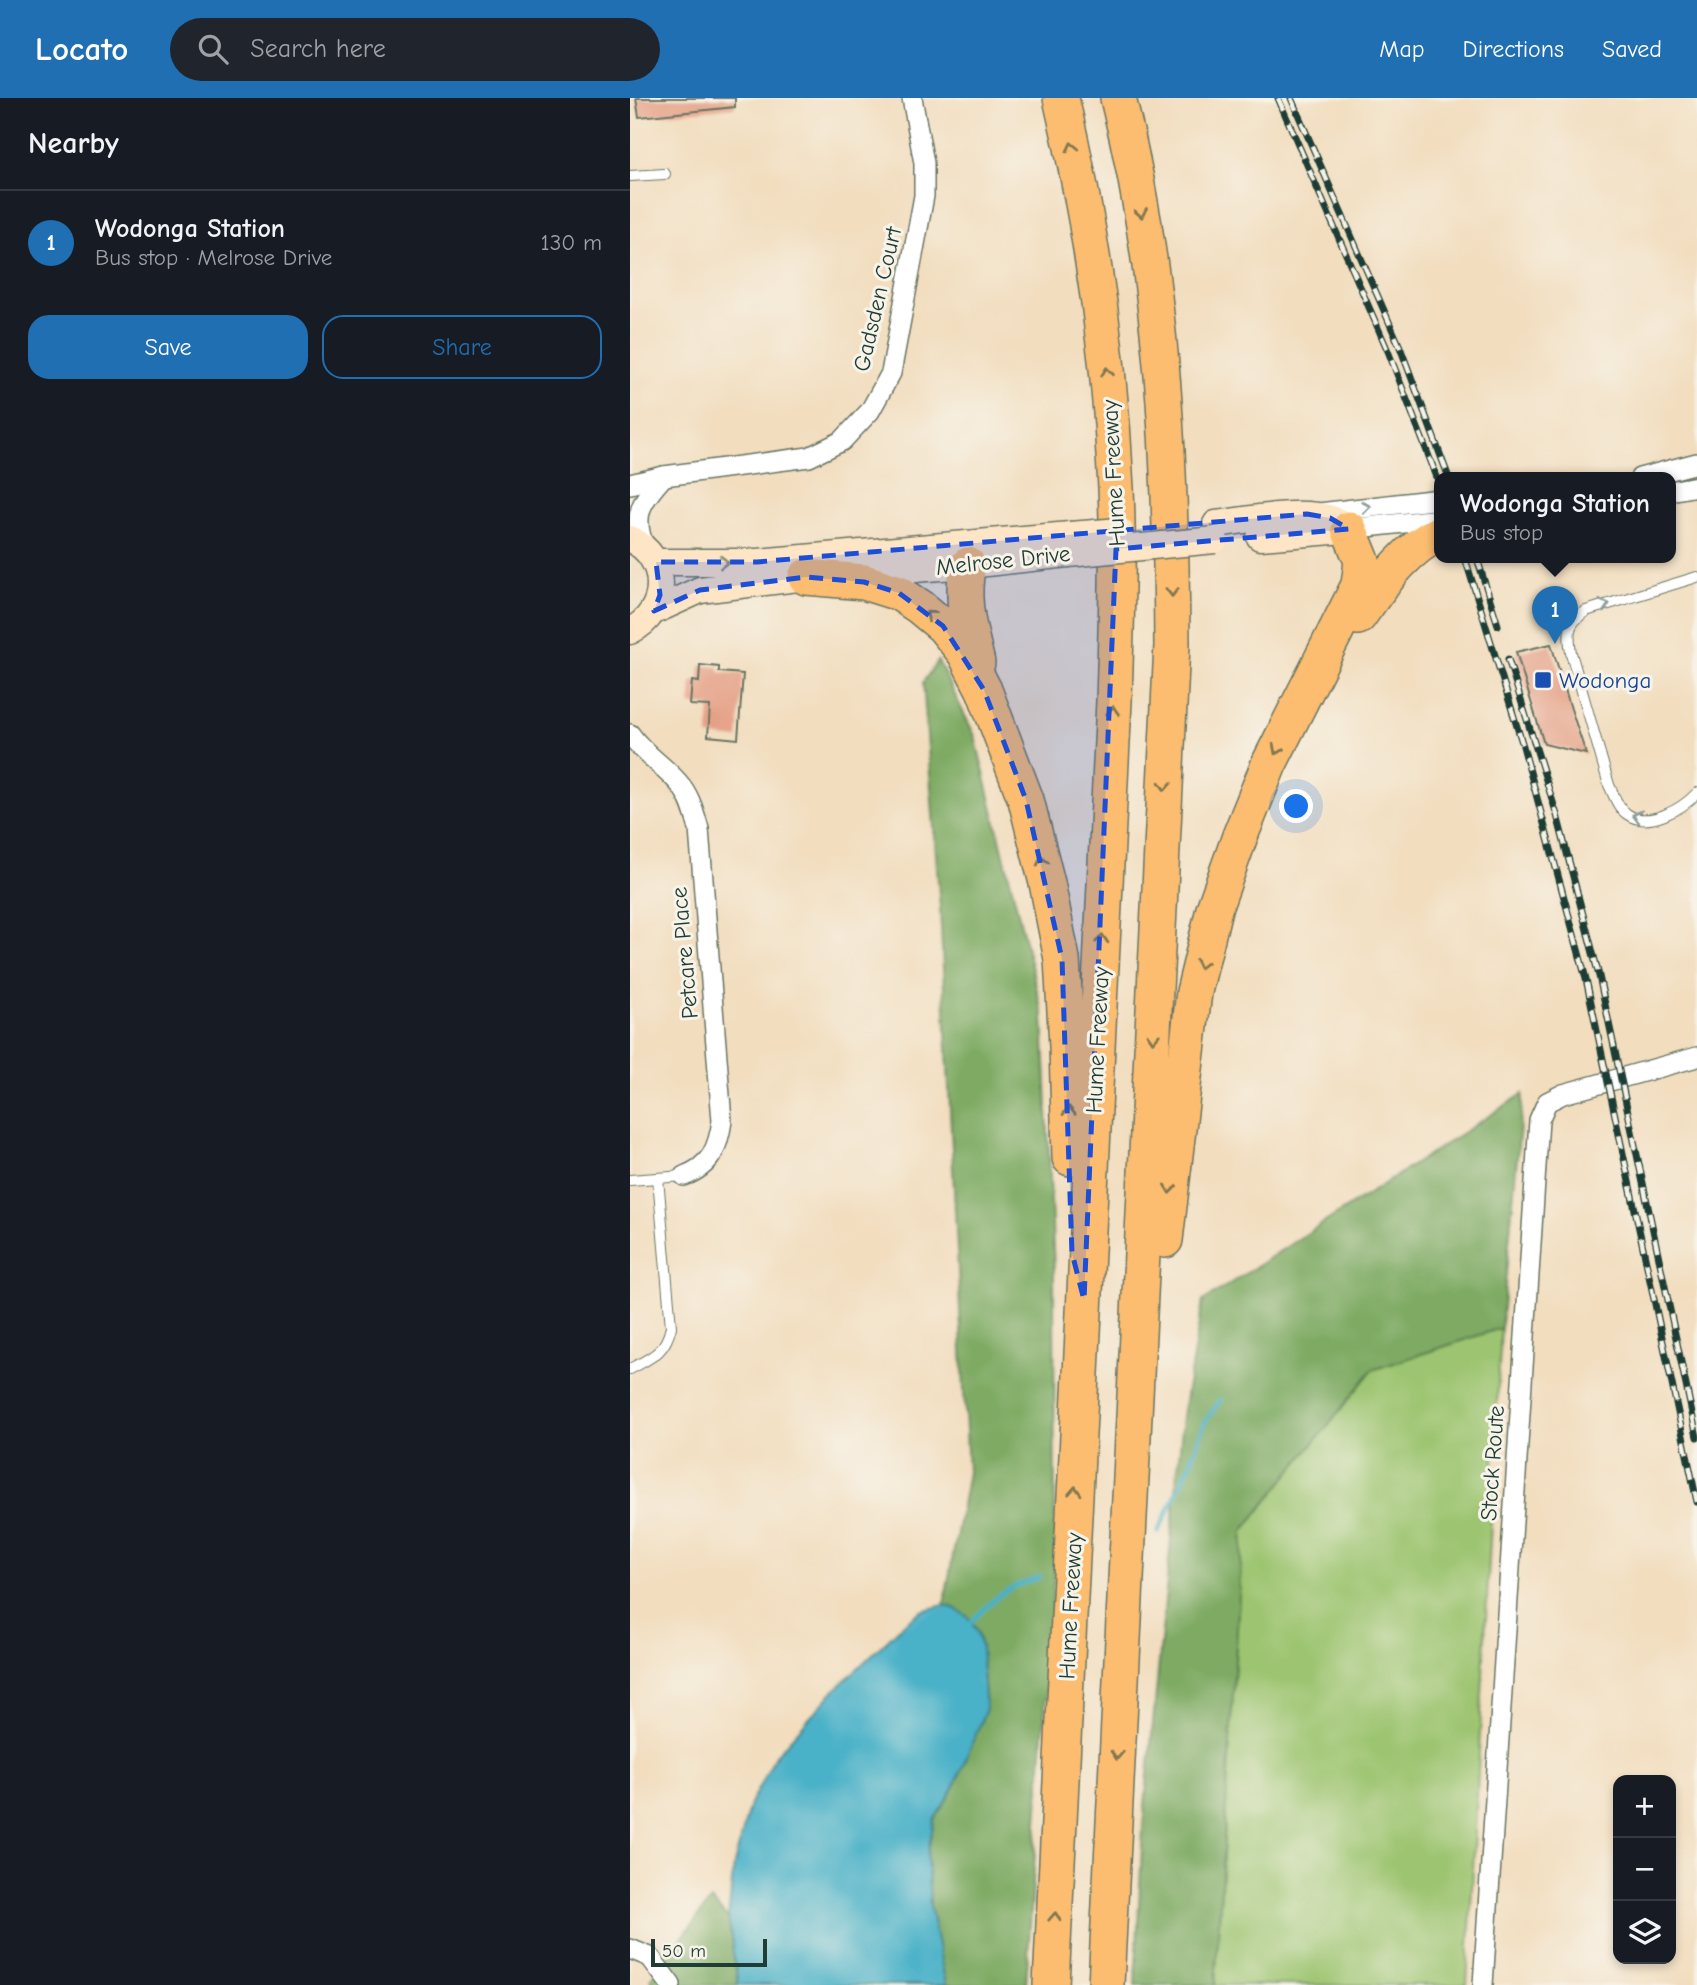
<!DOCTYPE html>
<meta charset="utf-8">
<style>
body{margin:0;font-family:"Comic Neue",sans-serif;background:#20242c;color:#f1f3f6}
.controls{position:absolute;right:21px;bottom:21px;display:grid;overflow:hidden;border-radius:14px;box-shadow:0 4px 10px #0003}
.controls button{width:63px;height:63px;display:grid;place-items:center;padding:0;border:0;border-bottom:2px solid #363941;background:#171b24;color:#f1f3f6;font:35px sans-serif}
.scale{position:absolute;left:21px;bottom:18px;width:116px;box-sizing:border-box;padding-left:7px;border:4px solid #1f3d34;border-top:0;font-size:19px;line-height:24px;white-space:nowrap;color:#1f3d34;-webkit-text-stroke:5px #f7f3e8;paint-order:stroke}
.you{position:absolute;left:667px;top:709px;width:24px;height:24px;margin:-18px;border:5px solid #fff;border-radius:50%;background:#1a73e8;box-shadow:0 0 0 10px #1a73e833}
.badge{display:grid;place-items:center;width:46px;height:46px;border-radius:50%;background:#1f6fb2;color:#fff;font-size:23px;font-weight:700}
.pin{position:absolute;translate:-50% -58px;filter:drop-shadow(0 2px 4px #0008)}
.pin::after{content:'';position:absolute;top:37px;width:24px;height:21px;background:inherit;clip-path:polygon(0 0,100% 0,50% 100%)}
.popup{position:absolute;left:804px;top:374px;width:242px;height:91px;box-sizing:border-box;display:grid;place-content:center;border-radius:14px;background:#171b24;filter:drop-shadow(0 2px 5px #0005);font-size:23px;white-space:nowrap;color:#9ea1a6}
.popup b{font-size:26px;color:#f1f3f6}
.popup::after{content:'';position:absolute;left:50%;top:100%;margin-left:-14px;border:14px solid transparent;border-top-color:#171b24}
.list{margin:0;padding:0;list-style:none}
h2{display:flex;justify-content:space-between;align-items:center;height:91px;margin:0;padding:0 28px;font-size:30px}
h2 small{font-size:23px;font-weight:400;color:#9ea1a6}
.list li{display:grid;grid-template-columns:46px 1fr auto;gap:21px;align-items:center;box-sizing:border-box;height:105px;padding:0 28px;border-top:2px solid #363941}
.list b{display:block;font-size:26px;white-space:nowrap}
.list p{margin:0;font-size:23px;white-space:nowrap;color:#9ea1a6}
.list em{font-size:23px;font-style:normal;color:#9ea1a6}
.actions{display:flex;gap:14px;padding:21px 28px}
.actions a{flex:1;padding:16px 0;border:2px solid #1f6fb2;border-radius:21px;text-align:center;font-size:24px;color:#1f6fb2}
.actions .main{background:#1f6fb2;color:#fff}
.icon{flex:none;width:38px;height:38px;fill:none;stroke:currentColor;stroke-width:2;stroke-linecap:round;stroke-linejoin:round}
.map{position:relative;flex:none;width:1067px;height:1887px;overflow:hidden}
header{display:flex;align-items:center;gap:42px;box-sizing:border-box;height:98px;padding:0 35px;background:#1f6fb2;color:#fff}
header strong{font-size:33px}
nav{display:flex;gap:38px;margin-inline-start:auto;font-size:24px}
.search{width:490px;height:63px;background:#20242c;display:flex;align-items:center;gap:18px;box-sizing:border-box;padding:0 24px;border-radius:38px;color:#9ea1a6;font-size:26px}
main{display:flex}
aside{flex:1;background:#171b24}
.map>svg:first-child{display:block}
</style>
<header>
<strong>Locato</strong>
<div class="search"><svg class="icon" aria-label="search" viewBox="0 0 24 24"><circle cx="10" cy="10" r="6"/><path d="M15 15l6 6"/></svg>Search here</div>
<nav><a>Map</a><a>Directions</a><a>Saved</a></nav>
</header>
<main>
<aside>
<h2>Nearby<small></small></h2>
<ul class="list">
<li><span class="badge">1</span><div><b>Wodonga Station</b><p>Bus stop · Melrose Drive</p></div><em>130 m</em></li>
</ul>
<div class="actions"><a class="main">Save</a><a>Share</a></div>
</aside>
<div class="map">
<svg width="1067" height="1887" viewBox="0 0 1067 1887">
<rect width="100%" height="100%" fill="#f7f3e8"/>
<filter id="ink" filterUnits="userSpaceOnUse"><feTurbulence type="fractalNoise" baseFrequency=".0143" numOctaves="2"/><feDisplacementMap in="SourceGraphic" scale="14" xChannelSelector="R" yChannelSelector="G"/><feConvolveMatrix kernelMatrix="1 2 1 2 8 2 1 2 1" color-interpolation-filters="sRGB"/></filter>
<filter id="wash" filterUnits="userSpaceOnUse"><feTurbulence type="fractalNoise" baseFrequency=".00686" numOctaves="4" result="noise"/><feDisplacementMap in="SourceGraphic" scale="28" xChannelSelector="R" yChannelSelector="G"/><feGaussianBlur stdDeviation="1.57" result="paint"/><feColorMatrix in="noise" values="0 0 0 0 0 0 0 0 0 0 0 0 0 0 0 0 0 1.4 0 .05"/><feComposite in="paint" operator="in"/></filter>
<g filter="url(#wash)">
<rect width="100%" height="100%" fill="#f2ddbe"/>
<!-- green -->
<polygon fill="#9dc571" stroke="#5e8152" stroke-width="2" points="871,1230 837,1887 585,1887 613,1433 742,1272"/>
<!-- forest -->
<g fill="#7eaa63" stroke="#4e744c" stroke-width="2">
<polygon points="308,563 345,638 413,917 424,1172 425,1462 396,1887 316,1887 300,1808 297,1758 304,1722 324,1690 356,1610 351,1550 347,1533 338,1519 324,1510 314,1507 338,1374 310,810 293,584"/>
<polygon points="893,996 871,1230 742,1272 613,1433 585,1887 505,1887 513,1727 554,1309 573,1203"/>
<polygon points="81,1802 98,1821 108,1887 23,1887 21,1880"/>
</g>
<!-- water -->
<polygon fill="#49b1c8" stroke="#34777e" stroke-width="2" points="314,1507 324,1510 338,1519 347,1533 351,1550 356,1611 324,1690 304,1722 297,1758 300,1808 316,1887 108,1887 98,1819 104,1766 120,1706 146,1657 203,1594 276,1524 291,1513"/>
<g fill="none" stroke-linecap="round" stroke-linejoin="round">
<!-- stream -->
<g stroke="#49b1c8" stroke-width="4.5">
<polyline points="528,1434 559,1369 575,1324 591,1301"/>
<path d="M341 1524C366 1498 375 1490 410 1479"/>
</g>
</g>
<g id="blocks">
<!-- building -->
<g fill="#e5a086">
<polygon points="6,0 105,0 105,9 9,19"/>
<polygon points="921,546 941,611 956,656 914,646 886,554"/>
<polygon points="70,567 89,569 89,574 113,576 108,641 78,638 80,608 60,607 62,583 69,584"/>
</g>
</g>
</g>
<g filter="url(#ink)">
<use href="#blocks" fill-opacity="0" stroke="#697564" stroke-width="2"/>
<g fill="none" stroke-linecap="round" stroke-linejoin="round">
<defs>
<g id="lane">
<polyline points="0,78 35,76"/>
<path d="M1067 479 956 513C937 526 938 533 941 555L979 687C984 697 987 709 997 716 1018 731 1052 711 1067 695"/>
<polyline points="0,1082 54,1078"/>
<path d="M0 1271C22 1259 35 1255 41 1229L28 1080"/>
</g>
<g id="street">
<polyline points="1010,380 1067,365"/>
<polyline points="0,386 34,378 179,359 212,343 240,313 261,275 294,98 294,65 282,0"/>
<polyline points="1040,393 1067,388"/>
<polyline points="689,415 810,401"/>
<polyline points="719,431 810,421"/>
<path d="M15 450C1 417 12 402 34 378"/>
<path d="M0 636C14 657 37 669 52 689 61 701 65 717 69 731L92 1023C88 1050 81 1068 54 1078"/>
<polyline points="0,1851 20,1859 41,1887"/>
<polyline points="853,1887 909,1022 917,1004 933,996 1067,959"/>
</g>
<g id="secondary">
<path d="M586 426C622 422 691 405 719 431"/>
<polyline points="630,439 714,432"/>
<path d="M0 441C40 459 40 514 0 533"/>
<polyline points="26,464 127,464 440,437"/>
<polyline points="24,513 70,492 176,479 338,467 438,456"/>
</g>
<g id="highway">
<path d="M338 467C330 502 339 530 347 565"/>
<polyline points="176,479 234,484 269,495 290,509 313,528 335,555 354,592 396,702 417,785 432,861 437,948 440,1060"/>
<path d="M728 519C751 488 773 452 810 435"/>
<polyline points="535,1142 564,894 584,811 610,738 639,666 729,487 732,463 719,431"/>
<path d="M421 1887 484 603C486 532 489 461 486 390 480 259 461 128 431 0"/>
<path d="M476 1887 542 547C541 363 533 179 488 0"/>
</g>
</defs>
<!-- lane casing -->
<use href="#lane" stroke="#697564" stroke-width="12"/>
<!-- street casing -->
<use href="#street" stroke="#697564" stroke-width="22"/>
<!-- secondary casing -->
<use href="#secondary" stroke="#697564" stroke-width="29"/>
<!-- highway casing -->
<use href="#highway" stroke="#697564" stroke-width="38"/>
<!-- lane -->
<use href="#lane" stroke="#fff" stroke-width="10"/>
<!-- street -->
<use href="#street" stroke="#fff" stroke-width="19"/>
<!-- secondary -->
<use href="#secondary" stroke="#fee5c5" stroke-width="26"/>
<!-- highway -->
<use href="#highway" stroke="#fcbd6f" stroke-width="35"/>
<defs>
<g id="rail">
<polyline points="648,0 758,253 810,387"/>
<polyline points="661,0 770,249 819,380"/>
<polyline points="835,460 893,648 956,881 1067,1404"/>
<polyline points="847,460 868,527"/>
<polyline points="878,561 927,717 969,878 1067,1339"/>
</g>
</defs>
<!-- rail casing -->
<use href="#rail" stroke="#1f3d34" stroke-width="7"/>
<!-- rail -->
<use href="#rail" stroke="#f7f3e8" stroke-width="4.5" stroke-dasharray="13" stroke-linecap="butt"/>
<defs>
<g id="secondary-bridge">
<polyline points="440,437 490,433"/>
<polyline points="438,456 585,442"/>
</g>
</defs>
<!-- secondary-bridge casing -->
<use href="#secondary-bridge" stroke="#697564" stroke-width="29" stroke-linecap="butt"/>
<!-- secondary-bridge -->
<use href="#secondary-bridge" stroke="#fee5c5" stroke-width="26"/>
</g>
<!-- one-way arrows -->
<defs><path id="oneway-chevron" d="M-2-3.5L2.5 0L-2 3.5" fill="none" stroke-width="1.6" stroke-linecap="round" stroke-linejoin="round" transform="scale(1.75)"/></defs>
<g stroke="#82774f">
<use href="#oneway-chevron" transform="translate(442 49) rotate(-103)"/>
<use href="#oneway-chevron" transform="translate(511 115) rotate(80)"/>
<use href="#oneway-chevron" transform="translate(477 274) rotate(-96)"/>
<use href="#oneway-chevron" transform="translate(542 494) rotate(90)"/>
<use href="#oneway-chevron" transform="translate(300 517) rotate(-139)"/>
<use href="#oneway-chevron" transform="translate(483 613) rotate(-87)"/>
<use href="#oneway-chevron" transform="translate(647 652) rotate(118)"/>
<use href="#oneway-chevron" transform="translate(535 688) rotate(93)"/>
<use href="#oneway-chevron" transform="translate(412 763) rotate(-105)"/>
<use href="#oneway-chevron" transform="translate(472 841) rotate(-87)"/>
<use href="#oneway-chevron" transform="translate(571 866) rotate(103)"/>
<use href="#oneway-chevron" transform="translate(523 940) rotate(93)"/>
<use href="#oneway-chevron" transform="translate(439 1013) rotate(-91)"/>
<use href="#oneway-chevron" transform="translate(540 1091) rotate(97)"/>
<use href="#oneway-chevron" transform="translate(445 1393) rotate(-87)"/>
<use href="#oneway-chevron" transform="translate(487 1657) rotate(93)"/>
<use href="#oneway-chevron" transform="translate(425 1819) rotate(-87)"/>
</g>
<g stroke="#8f9e9a">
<use href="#oneway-chevron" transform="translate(736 409) rotate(-8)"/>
<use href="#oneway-chevron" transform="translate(975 507) rotate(-17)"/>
<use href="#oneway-chevron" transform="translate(1007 718) rotate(-166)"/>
</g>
<use stroke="#8e917c" href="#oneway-chevron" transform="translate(94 464)"/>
</g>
<!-- marked area -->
<path fill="#1d4ed8" fill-opacity="0.2" stroke="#1d4ed8" stroke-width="5" stroke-dasharray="14 9" stroke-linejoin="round" d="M677 416 700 420 719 431 486 451 454 1202 442 1155 432 861 396 702 354 592 313 528 269 495 234 484 176 479 70 492 24 513 30 497 26 464H127Z"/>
<!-- markers -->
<rect fill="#1a4fb4" stroke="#f7f3e8" stroke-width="2.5" x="904" y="573" width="18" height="18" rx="3.5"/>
<g text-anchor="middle" stroke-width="6" stroke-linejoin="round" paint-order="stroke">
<!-- street labels -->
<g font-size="23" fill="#1f3d34" stroke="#f7f3e8">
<text transform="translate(247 201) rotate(-77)" y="8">Gadsden Court</text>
<text transform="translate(483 375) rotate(-93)" y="8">Hume Freeway</text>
<text transform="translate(373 462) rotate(-6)" y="8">Melrose Drive</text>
<text transform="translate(54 855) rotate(-95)" y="8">Petcare Place</text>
<text transform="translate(467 942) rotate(-87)" y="8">Hume Freeway</text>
<text transform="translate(862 1365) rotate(-86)" y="8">Stock Route</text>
<text transform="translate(440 1508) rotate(-87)" y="8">Hume Freeway</text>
</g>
<!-- transit labels -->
<g font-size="23" fill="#164399" stroke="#f7f3e8" text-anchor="start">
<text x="929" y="590">Wodonga</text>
</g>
</g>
</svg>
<div class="controls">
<button>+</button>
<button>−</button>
<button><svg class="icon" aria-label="layers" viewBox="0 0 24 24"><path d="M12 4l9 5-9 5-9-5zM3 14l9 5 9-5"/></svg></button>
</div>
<div class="scale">50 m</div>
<div class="you"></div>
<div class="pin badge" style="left:925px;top:546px">1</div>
<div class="popup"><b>Wodonga Station</b>Bus stop</div>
</div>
</main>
